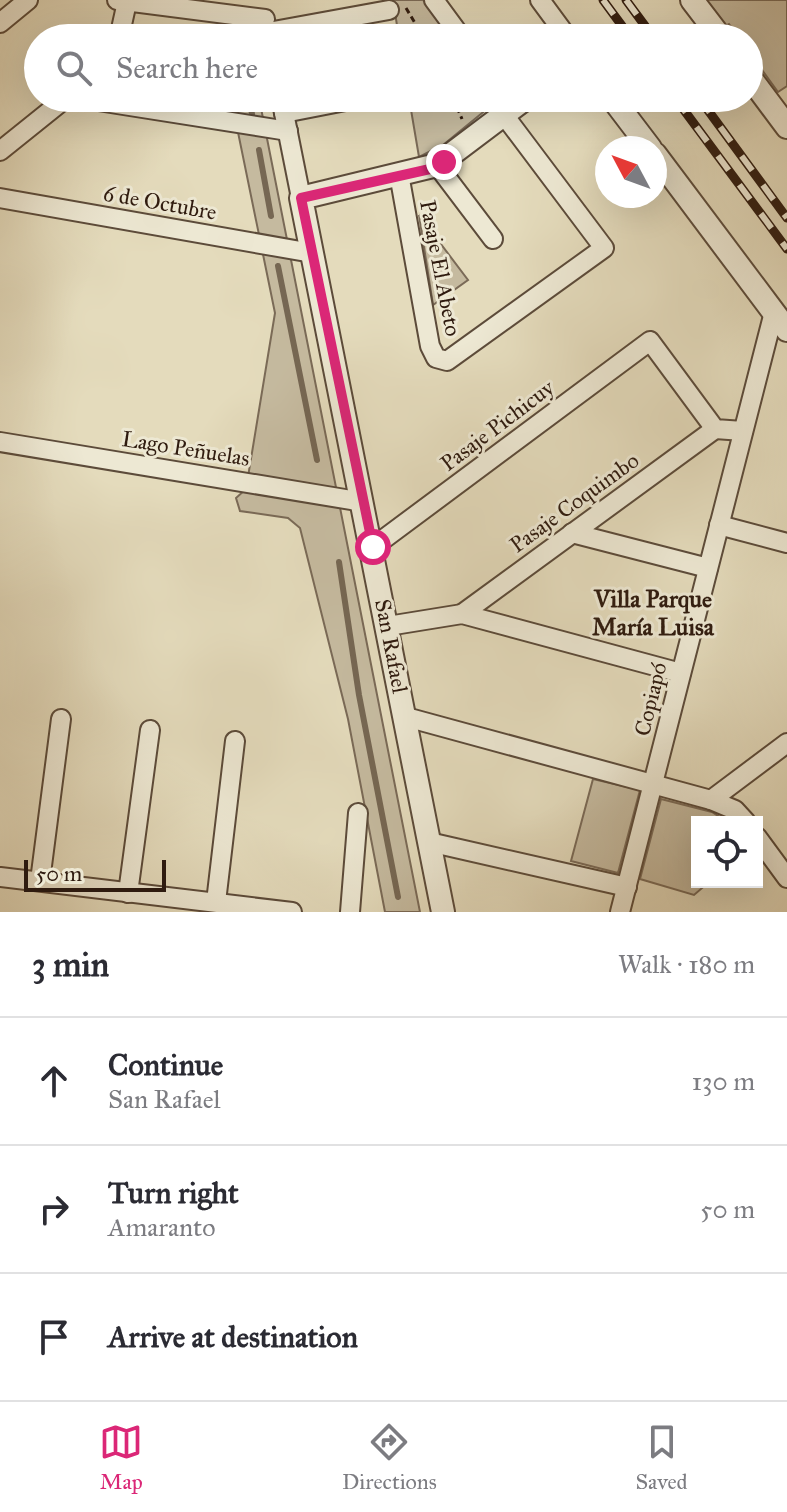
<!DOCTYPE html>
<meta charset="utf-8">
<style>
body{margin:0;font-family:"IM FELL Great Primer",serif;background:#f2f2f3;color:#2b2b33}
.controls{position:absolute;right:24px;bottom:24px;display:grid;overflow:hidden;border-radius:0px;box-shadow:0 8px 32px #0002}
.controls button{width:72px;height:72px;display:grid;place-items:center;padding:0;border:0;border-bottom:2px solid #e1e1e2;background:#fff;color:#2b2b33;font:40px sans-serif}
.compass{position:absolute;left:595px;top:136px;width:72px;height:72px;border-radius:50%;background:#fff;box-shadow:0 8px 32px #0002;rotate:311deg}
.scale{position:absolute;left:24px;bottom:20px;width:142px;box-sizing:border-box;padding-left:8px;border:4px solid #2f1b0f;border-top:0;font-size:22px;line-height:28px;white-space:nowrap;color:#2f1b0f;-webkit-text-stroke:6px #ede8d3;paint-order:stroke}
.stop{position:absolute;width:24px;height:24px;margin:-18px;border:6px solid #db2777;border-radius:50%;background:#fff}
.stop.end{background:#db2777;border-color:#fff;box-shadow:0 2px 8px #0008}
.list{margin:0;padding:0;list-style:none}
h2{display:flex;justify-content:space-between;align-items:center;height:104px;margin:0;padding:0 32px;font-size:34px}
h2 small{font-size:26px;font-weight:400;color:#7c7c81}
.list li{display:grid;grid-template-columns:52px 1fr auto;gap:24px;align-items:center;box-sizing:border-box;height:128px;padding:0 32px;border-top:2px solid #e1e1e2}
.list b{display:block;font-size:30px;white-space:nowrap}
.list p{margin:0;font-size:26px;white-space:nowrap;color:#7c7c81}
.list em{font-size:26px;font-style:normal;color:#7c7c81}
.icon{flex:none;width:44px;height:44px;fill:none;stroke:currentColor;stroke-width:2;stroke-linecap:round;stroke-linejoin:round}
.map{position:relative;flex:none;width:787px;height:912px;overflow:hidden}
.search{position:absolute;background:#fff;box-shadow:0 8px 32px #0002;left:24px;right:24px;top:24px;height:88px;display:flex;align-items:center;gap:20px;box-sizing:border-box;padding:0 28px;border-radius:44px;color:#7c7c81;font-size:30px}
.sheet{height:488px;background:#fff}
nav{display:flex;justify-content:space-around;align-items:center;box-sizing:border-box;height:112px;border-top:2px solid #e1e1e2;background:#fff;font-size:22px;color:#7c7c81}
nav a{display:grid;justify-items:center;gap:4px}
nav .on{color:#db2777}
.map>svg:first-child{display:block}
</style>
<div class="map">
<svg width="787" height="912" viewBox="0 0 787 912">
<rect width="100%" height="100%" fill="#e4dbbc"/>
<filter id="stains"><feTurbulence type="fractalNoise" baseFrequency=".0025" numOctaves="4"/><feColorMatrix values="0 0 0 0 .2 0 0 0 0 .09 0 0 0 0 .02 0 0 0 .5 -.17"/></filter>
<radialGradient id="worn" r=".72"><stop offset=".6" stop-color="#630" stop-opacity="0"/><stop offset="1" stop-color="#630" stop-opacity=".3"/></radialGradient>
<!-- green -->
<g fill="#c5ba9f" stroke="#7a6a57" stroke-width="2">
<polygon points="393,0 423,0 451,38 399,38"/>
<polygon points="706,0 787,0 787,86 778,92 749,52 749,38 739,38 729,24 725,26"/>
<polygon points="231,98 259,98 420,912 385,912 348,719 300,528 288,518 240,511 236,498 246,489 275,313"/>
<polygon points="409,98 497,98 498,100 443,145 419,157"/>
<polygon points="419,215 468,280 433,305"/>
<polygon points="593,779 640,790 618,873 571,861"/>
<polygon points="661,799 712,812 727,822 697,822 697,882 709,882 694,895 640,879"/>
</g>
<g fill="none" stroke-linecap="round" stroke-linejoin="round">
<!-- stream -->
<g stroke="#766753" stroke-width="6">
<polyline points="236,30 238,38"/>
<polyline points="249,98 252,114"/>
<polyline points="259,150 271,216"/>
<polyline points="278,266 317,460"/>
<polyline points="339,562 359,695 398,897"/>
</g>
<defs>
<g id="minor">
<polyline points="117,0 265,19"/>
<polyline points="434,0 462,38"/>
<polyline points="540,0 568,38"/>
<polyline points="0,23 28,0"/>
<polyline points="268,32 389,10"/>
<polyline points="119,38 127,2"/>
<polyline points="79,98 288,131"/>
<polyline points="281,98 301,198"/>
<polyline points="284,113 361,98"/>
<polyline points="0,151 66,98"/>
<polyline points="437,165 493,239"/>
<polyline points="399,174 430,346 436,358 447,361 604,248 504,115"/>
<polyline points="0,198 312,253"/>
<polyline points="0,442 363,502"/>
<polyline points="719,525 787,543"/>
<polyline points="572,533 708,568"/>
<polyline points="373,547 650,341 715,429 743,431"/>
<polyline points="462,614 715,429"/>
<polyline points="388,626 462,614 681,673"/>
<polyline points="406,717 711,800 735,810 746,822"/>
<polyline points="711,800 787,743"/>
<polyline points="757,837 787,878"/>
<polyline points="429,842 627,887"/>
<polyline points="0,877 292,912"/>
<polyline points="40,881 61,719"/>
<polyline points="128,893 150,730"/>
<polyline points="216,902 235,741"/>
<polyline points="350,912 358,813"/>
<polyline points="620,912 774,312"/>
</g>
<g id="tertiary">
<polyline points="692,0 721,38"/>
<polyline points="749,76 787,127"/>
<polyline points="612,98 650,148"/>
<polyline points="655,154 787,330"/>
<polyline points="443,912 301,198 437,165 526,98"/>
</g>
</defs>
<!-- minor casing -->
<use href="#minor" stroke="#5c4b3a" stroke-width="22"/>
<!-- tertiary casing -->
<use href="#tertiary" stroke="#5c4b3a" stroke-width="26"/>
<!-- path -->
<g stroke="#2f1b0f" stroke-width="3" stroke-dasharray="6 4" stroke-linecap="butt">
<polyline points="406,8 424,38"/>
<polyline points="453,98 462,119"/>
</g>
<!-- minor -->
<use href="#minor" stroke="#ede8d3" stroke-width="18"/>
<!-- tertiary -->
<use href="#tertiary" stroke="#ede8d3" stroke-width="22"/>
<defs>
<g id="rail">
<polyline points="603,0 631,38"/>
<polyline points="626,0 654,38"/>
<polyline points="675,98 787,249"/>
<polyline points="699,98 787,218"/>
</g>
</defs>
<!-- rail casing -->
<use href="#rail" stroke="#2f1b0f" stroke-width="9"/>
<!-- rail -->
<use href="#rail" stroke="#ede8d3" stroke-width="6" stroke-dasharray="18" stroke-linecap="butt"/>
</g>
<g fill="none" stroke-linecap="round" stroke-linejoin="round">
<!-- route -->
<polyline stroke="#db2777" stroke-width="10" points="373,547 301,198 430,169 444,162"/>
</g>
<g text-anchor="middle" stroke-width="6" stroke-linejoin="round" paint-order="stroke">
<!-- street labels -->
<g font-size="22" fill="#2f1b0f" stroke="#ede8d3">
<text transform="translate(160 202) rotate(10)" y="8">6 de Octubre</text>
<text transform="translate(441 268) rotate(79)" y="8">Pasaje El Abeto</text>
<text transform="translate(497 425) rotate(-37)" y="8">Pasaje Pichicuy</text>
<text transform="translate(186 448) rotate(9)" y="8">Lago Peñuelas</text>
<text transform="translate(574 502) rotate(-36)" y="8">Pasaje Coquimbo</text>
<text transform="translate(392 646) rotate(79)" y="8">San Rafael</text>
<text transform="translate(650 699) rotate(-76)" y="8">Copiapó</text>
</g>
<!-- neighbourhood labels -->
<g font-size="24" font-weight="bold" fill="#2f1b0f" stroke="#ede8d3">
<text x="653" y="607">Villa Parque<tspan x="653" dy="28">María Luisa</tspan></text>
</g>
</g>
<rect width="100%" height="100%" filter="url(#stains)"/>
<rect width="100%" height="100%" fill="url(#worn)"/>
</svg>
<div class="controls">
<button><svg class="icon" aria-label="locate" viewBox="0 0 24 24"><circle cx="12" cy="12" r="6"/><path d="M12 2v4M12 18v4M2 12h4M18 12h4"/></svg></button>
</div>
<svg class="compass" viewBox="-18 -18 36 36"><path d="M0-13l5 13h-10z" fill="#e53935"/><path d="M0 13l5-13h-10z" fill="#7c7c81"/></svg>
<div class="scale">50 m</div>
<div class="stop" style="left:373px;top:547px"></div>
<div class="stop end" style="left:444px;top:162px"></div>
<div class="search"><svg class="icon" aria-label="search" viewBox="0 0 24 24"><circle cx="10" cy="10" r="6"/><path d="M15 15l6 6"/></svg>Search here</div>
</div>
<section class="sheet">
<h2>3 min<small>Walk · 180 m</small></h2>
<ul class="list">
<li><svg class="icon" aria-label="ahead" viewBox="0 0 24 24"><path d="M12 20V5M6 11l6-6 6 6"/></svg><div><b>Continue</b><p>San Rafael</p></div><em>130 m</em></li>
<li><svg class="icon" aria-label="right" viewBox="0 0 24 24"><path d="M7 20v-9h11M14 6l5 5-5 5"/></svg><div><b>Turn right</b><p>Amaranto</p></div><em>50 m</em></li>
<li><svg class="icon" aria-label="arrive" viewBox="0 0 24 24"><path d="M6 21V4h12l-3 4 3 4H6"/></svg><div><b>Arrive at destination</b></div></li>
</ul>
</section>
<nav>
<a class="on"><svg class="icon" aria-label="map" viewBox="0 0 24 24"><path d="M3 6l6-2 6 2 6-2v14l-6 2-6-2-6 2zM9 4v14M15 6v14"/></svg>Map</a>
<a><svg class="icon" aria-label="directions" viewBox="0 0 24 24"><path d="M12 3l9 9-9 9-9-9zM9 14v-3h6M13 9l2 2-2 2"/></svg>Directions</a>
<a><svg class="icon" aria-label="saved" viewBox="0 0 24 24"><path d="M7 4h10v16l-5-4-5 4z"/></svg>Saved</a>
</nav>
